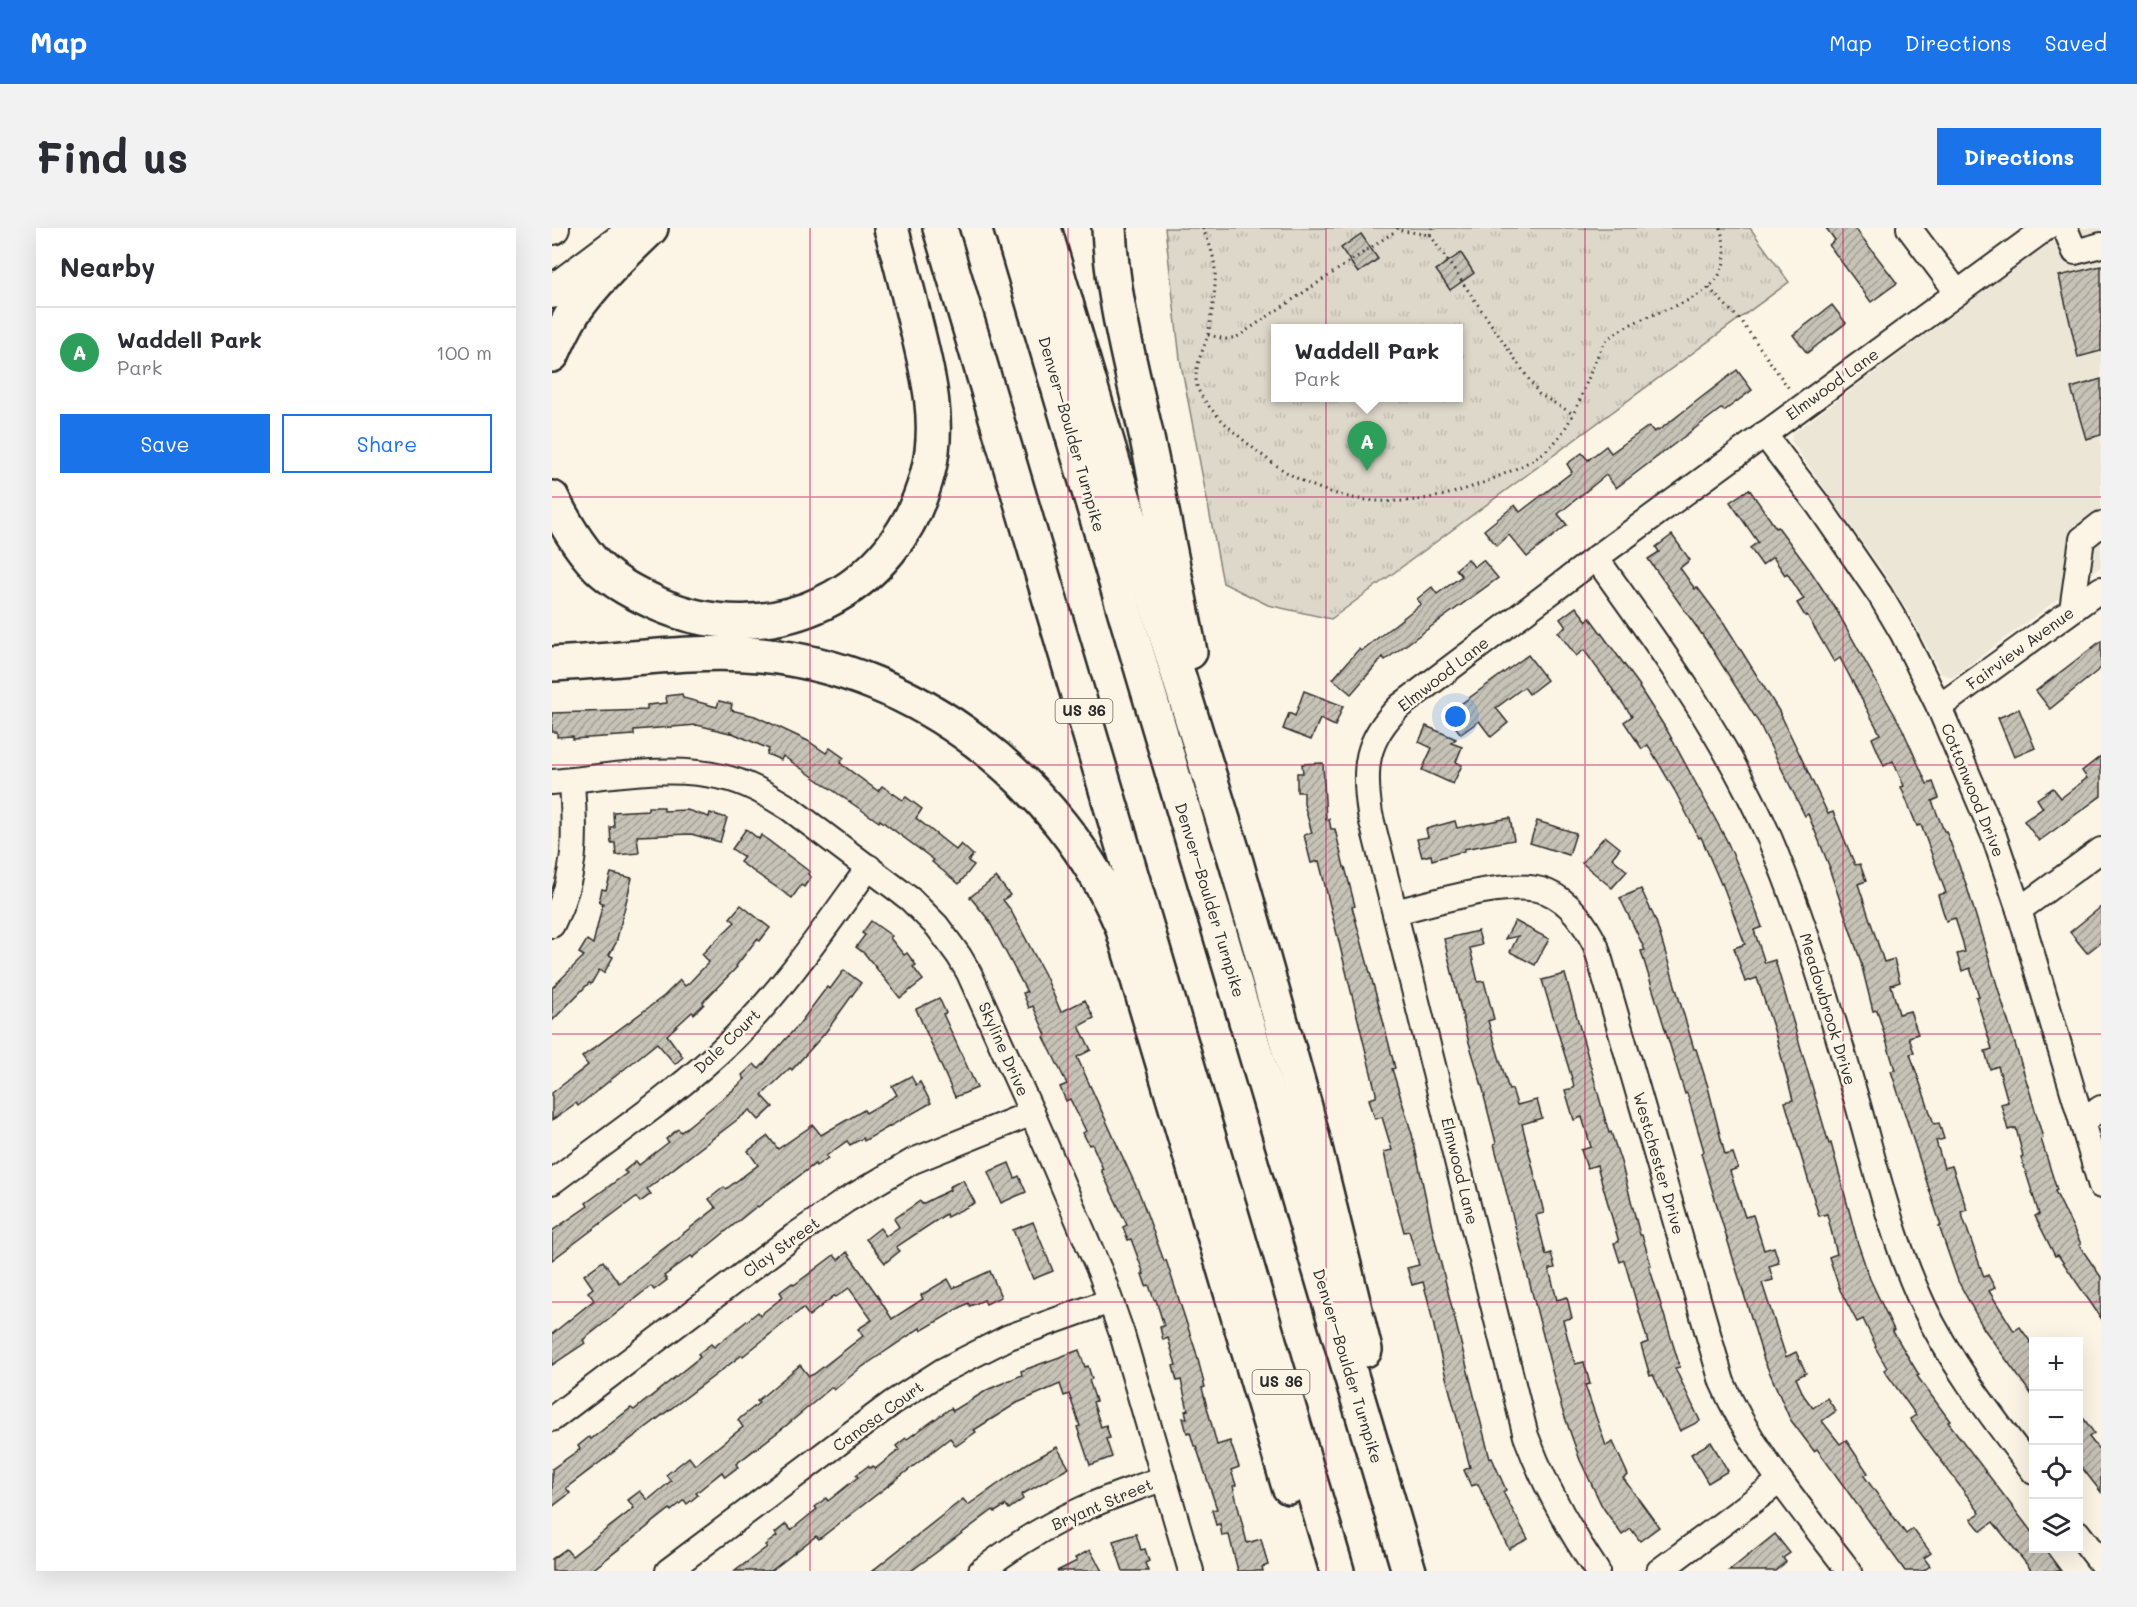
<!DOCTYPE html>
<meta charset="utf-8">
<style>
body{margin:0;font-family:Mali,sans-serif;background:#f2f2f3;color:#2b2b33}
.controls{position:absolute;right:18px;bottom:18px;display:grid;overflow:hidden;border-radius:0px;box-shadow:0 6px 24px #0002}
.controls button{width:54px;height:54px;display:grid;place-items:center;padding:0;border:0;border-bottom:2px solid #e1e1e2;background:#fff;color:#2b2b33;font:30px sans-serif}
.you{position:absolute;left:904px;top:489px;width:21px;height:21px;margin:-15px;border:4px solid #fff;border-radius:50%;background:#1a73e8;box-shadow:0 0 0 9px #1a73e833}
.badge{display:grid;place-items:center;width:39px;height:39px;border-radius:50%;background:#1a73e8;color:#fff;font-size:20px;font-weight:700}
.pin{position:absolute;translate:-50% -50px;filter:drop-shadow(0 2px 3px #0008)}
.pin::after{content:'';position:absolute;top:32px;width:21px;height:18px;background:inherit;clip-path:polygon(0 0,100% 0,50% 100%)}
.popup{position:absolute;left:719px;top:96px;width:192px;height:78px;box-sizing:border-box;display:grid;place-content:center;border-radius:0px;background:#fff;filter:drop-shadow(0 2px 4px #0005);font-size:20px;white-space:nowrap;color:#7c7c81}
.popup b{font-size:22px;color:#2b2b33}
.popup::after{content:'';position:absolute;left:50%;top:100%;margin-left:-12px;border:12px solid transparent;border-top-color:#fff}
.list{margin:0;padding:0;list-style:none}
h2{display:flex;justify-content:space-between;align-items:center;height:78px;margin:0;padding:0 24px;font-size:26px}
h2 small{font-size:20px;font-weight:400;color:#7c7c81}
.list li{display:grid;grid-template-columns:39px 1fr auto;gap:18px;align-items:center;box-sizing:border-box;height:90px;padding:0 24px;border-top:2px solid #e1e1e2}
.list b{display:block;font-size:22px;white-space:nowrap}
.list p{margin:0;font-size:20px;white-space:nowrap;color:#7c7c81}
.list em{font-size:20px;font-style:normal;color:#7c7c81}
.actions{display:flex;gap:12px;padding:18px 24px}
.actions a{flex:1;padding:14px 0;border:2px solid #1a73e8;border-radius:0px;text-align:center;font-size:21px;color:#1a73e8}
.actions .main{background:#1a73e8;color:#fff}
.icon{flex:none;width:33px;height:33px;fill:none;stroke:currentColor;stroke-width:2;stroke-linecap:round;stroke-linejoin:round}
.map{position:relative;flex:none;width:1549px;height:1343px;overflow:hidden;border-radius:0px}
header{display:flex;align-items:center;gap:36px;box-sizing:border-box;height:84px;padding:0 30px;background:#1a73e8;color:#fff}
header strong{font-size:28px}
nav{display:flex;gap:33px;margin-inline-start:auto;font-size:21px}
.intro{display:flex;align-items:center;justify-content:space-between;box-sizing:border-box;height:144px;padding:0 36px}
h1{margin:0;font-size:42px}
.button{padding:15px 27px;border-radius:0px;background:#1a73e8;color:#fff;font-size:21px;font-weight:700}
main{display:flex;gap:36px;padding:0 36px}
aside{flex:1;background:#fff;border-radius:0px;box-shadow:0 6px 24px #0002}
.map>svg:first-child{display:block}
</style>
<header>
<strong>Map</strong>
<nav><a>Map</a><a>Directions</a><a>Saved</a></nav>
</header>
<div class="intro"><h1>Find us</h1><a class="button">Directions</a></div>
<main>
<aside>
<h2>Nearby<small></small></h2>
<ul class="list">
<li><span class="badge" style="background:#2e9e5b">A</span><div><b>Waddell Park</b><p>Park</p></div><em>100 m</em></li>
</ul>
<div class="actions"><a class="main">Save</a><a>Share</a></div>
</aside>
<div class="map">
<svg width="1549" height="1343" viewBox="0 0 1549 1343">
<defs>
<pattern id="park-tufts" width="24" height="20" patternUnits="userSpaceOnUse" patternTransform="scale(1.5)"><rect width="24" height="20" fill="#ded8ca"/><path d="M3 7l-1-3M5 7V3M7 7l1-3M15 17l-1-3M17 17v-4M19 17l1-3" fill="none" stroke="#bfbaae"/></pattern>
<pattern id="building-hatch" width="6" height="6" patternUnits="userSpaceOnUse" patternTransform="scale(1.5)"><rect width="6" height="6" fill="#c8c3b7"/><path d="M-1 1l2-2M0 6l6-6M5 7l2-2" fill="none" stroke="#a39f95"/></pattern>
</defs>
<rect width="100%" height="100%" fill="#fcf5e5"/>
<filter id="ink" filterUnits="userSpaceOnUse"><feTurbulence type="fractalNoise" baseFrequency=".0167" numOctaves="2"/><feDisplacementMap in="SourceGraphic" scale="12" xChannelSelector="R" yChannelSelector="G"/><feConvolveMatrix kernelMatrix="1 2 1 2 8 2 1 2 1" color-interpolation-filters="sRGB"/></filter>
<g filter="url(#ink)">
<!-- built -->
<polygon fill="#ece6d7" points="1525,0 1549,0 1549,339 1401,449 1389,446 1361,392 1330,342 1239,213 1240,206 1492,19"/>
<!-- park -->
<path fill="url(#park-tufts)" stroke="#84827a" stroke-width="1.5" fill-rule="evenodd" d="M613 0H1198L1237 54 779 391 716 377 671 355 628 131ZM724 100H906V170H724Z"/>
<!-- building -->
<g fill="url(#building-hatch)" stroke="#2b2b2b" stroke-width="1.5">
<polygon points="1274,0 1303,0 1345,55 1319,74 1277,17 1283,12"/>
<polygon points="809,6 826,31 806,45 789,20"/>
<polygon points="909,25 922,45 898,62 884,42"/>
<polygon points="1549,38 1549,123 1526,129 1507,48"/>
<polygon points="1280,77 1294,95 1255,125 1241,107"/>
<polygon points="1185,142 1200,162 1172,183 1170,180 1064,260 1054,247 1006,286 1015,297 975,329 957,307 945,318 932,302 963,277 968,284 1020,244 1015,236 1030,225 1036,232 1054,218 1059,225 1097,198 1102,204 1105,202 1106,203"/>
<polygon points="1549,151 1549,207 1534,211 1519,160"/>
<polygon points="1197,261 1224,300 1226,299 1260,345 1285,383 1350,500 1375,556 1381,554 1387,570 1380,573 1392,603 1394,603 1414,656 1479,868 1491,910 1489,911 1505,962 1503,963 1529,1016 1527,1017 1549,1049 1549,1090 1506,1027 1503,1028 1483,988 1487,986 1469,929 1471,928 1464,900 1456,902 1449,876 1456,874 1446,838 1438,841 1433,823 1440,821 1424,769 1427,768 1418,740 1410,743 1405,726 1413,724 1411,715 1403,690 1394,693 1386,667 1394,665 1369,597 1365,598 1349,559 1352,558 1341,533 1332,538 1320,510 1328,506 1288,430 1282,434 1255,387 1253,388 1245,375 1252,371 1235,345 1233,347 1221,329 1210,337 1198,320 1206,314 1178,274"/>
<polygon points="1120,307 1138,332 1128,340 1143,361 1145,359 1172,395 1227,483 1276,586 1281,584 1303,637 1308,636 1314,653 1306,656 1332,734 1342,731 1348,754 1339,757 1347,786 1358,783 1366,806 1357,809 1362,825 1358,826 1382,896 1387,895 1392,911 1384,913 1392,940 1400,938 1415,982 1409,984 1432,1049 1436,1047 1443,1060 1437,1063 1462,1103 1468,1099 1482,1119 1482,1170 1432,1101 1406,1053 1387,998 1389,998 1339,843 1343,842 1325,782 1321,783 1308,731 1277,640 1278,640 1256,586 1253,588 1207,495 1156,415 1096,331 1107,324 1104,319"/>
<polygon points="916,331 922,339 931,332 946,350 833,432 831,429 799,466 781,451 807,421 809,423 869,376 865,371 880,359 885,366 910,348 904,341"/>
<polygon points="1024,379 1035,393 1038,390 1088,458 1087,459 1116,504 1174,611 1195,658 1210,699 1202,702 1213,735 1223,732 1277,916 1279,915 1306,1016 1318,1051 1342,1102 1340,1102 1367,1147 1365,1148 1398,1193 1396,1194 1482,1307 1482,1320 1492,1320 1509,1343 1480,1343 1441,1294 1429,1303 1419,1291 1428,1285 1358,1191 1364,1187 1332,1142 1335,1140 1323,1119 1324,1118 1311,1091 1305,1094 1288,1062 1277,1029 1285,1026 1275,986 1267,988 1233,874 1241,872 1223,805 1205,750 1193,754 1182,720 1193,716 1170,655 1169,656 1149,609 1147,610 1123,563 1096,517 1090,521 1072,494 1080,488 1032,422 1024,428 1006,404 1014,399 1008,391"/>
<polygon points="1549,413 1549,440 1498,481 1484,463"/>
<polygon points="976,427 995,452 977,466 972,459 944,480 956,495 939,509 927,493 909,506 894,487"/>
<polygon points="752,463 791,478 783,498 768,491 759,512 731,501 737,485 743,488"/>
<polygon points="130,466 131,470 165,479 167,473 180,476 179,482 203,488 256,513 274,525 278,520 292,530 288,535 326,563 330,558 351,572 354,569 370,581 364,590 404,622 409,616 421,627 416,633 422,637 407,656 380,634 382,632 328,592 327,594 231,528 229,532 215,526 217,521 178,504 178,505 145,497 82,502 82,507 21,511 21,508 5,509 5,504 0,504 0,485 95,482 95,477 115,475 114,468"/>
<polygon points="1467,481 1483,520 1462,529 1446,490"/>
<polygon points="874,498 904,511 899,515 910,519 904,534 910,537 901,556 870,542 880,520 867,514"/>
<polygon points="1549,528 1549,568 1487,613 1472,593 1491,580 1485,571 1501,560 1509,570 1535,550 1530,543"/>
<polygon points="771,535 774,592 777,591 779,601 783,601 792,639 793,639 803,678 800,679 829,785 843,840 840,841 860,906 882,1008 938,1231 940,1230 954,1262 951,1264 976,1311 957,1321 941,1290 926,1256 919,1258 912,1242 918,1239 890,1134 876,1072 871,1054 860,1057 855,1040 867,1037 857,1003 852,1004 838,953 832,924 840,922 830,889 823,891 817,871 824,869 824,865 767,633 759,635 752,607 760,605 752,576 752,564 745,564 745,545 751,545 750,536"/>
<polygon points="96,579 112,579 112,583 135,582 157,589 158,585 175,590 168,614 139,606 85,608 87,625 64,627 63,615 59,615 58,599 62,599 61,584 96,582"/>
<polygon points="958,590 962,612 912,621 912,623 880,632 879,627 870,629 865,611 876,609 874,601 903,593 905,600"/>
<polygon points="985,593 1024,605 1017,627 978,615"/>
<polygon points="194,601 207,611 209,607 258,644 256,646 259,649 252,659 249,657 240,670 188,634 192,629 180,621"/>
<polygon points="1053,608 1068,620 1060,630 1075,643 1060,660 1030,635"/>
<polygon points="59,645 80,650 64,715 57,727 61,729 52,745 47,742 39,756 37,755 0,793 0,760 32,728 27,725 35,712 41,716 51,675 47,674 50,661 54,662"/>
<polygon points="444,649 458,667 451,672 458,681 493,747 509,784 533,772 542,790 527,798 539,822 525,829 588,967 612,1033 614,1032 644,1124 653,1159 650,1160 665,1217 678,1213 687,1239 679,1242 684,1257 681,1258 695,1315 709,1311 716,1337 710,1339 711,1343 686,1343 677,1307 670,1308 668,1296 664,1297 660,1282 665,1281 644,1218 642,1218 638,1204 635,1205 631,1190 635,1190 633,1183 636,1182 629,1152 625,1153 621,1138 624,1137 616,1110 611,1112 608,1099 612,1098 604,1072 602,1072 597,1057 594,1058 590,1046 592,1046 579,1011 576,1012 571,999 575,997 549,942 551,941 540,916 537,917 531,905 534,903 518,871 514,873 508,859 515,856 492,809 494,807 481,778 477,780 471,765 475,764 436,691 418,669"/>
<polygon points="1089,661 1104,693 1142,821 1144,821 1156,859 1173,927 1181,925 1186,940 1178,943 1193,989 1201,987 1212,1022 1222,1019 1227,1035 1217,1038 1221,1052 1210,1055 1234,1129 1244,1124 1254,1145 1244,1150 1252,1168 1261,1180 1275,1170 1284,1183 1270,1193 1288,1216 1294,1212 1316,1245 1312,1248 1354,1306 1361,1301 1379,1325 1372,1330 1378,1338 1371,1343 1353,1343 1265,1221 1262,1223 1238,1191 1212,1132 1149,925 1152,923 1135,865 1133,866 1089,723 1093,722 1068,670"/>
<polygon points="189,677 218,700 208,713 205,711 184,738 185,739 151,774 152,776 142,786 140,784 115,807 131,829 123,836 105,815 26,878 24,875 0,892 0,865 36,837 30,829 112,768 128,752 133,758 137,755 157,734 150,726 183,694 178,690"/>
<polygon points="1549,679 1549,714 1535,725 1518,704"/>
<polygon points="319,693 340,708 338,710 352,727 355,725 364,737 361,739 371,752 348,770 313,726 304,719 313,707 310,705"/>
<polygon points="963,693 997,711 983,737 958,724 966,708 953,711"/>
<polygon points="926,703 930,717 918,720 926,754 932,753 942,791 936,793 957,862 960,861 965,877 985,872 990,890 970,896 992,985 984,987 994,1027 999,1025 1003,1040 997,1041 1005,1072 1015,1069 1020,1090 1011,1092 1018,1119 1023,1136 1032,1134 1038,1156 1033,1157 1054,1218 1061,1214 1076,1247 1071,1250 1107,1299 1088,1313 1079,1301 1070,1307 1050,1278 1028,1232 1010,1181 942,916 944,915 932,868 933,868 916,811 892,711"/>
<polygon points="292,742 309,755 273,805 240,842 238,840 210,867 221,879 207,892 198,882 95,961 99,966 88,974 84,969 0,1032 0,1003 36,978 34,975 75,945 72,943 84,933 87,937 117,914 114,911 126,901 129,904 181,862 193,851 190,847 202,836 207,841 248,795 275,759 278,761"/>
<polygon points="1013,746 1057,905 1059,904 1069,934 1088,1007 1090,1007 1099,1037 1097,1038 1128,1139 1123,1140 1148,1193 1128,1203 1101,1147 1098,1148 1089,1117 1096,1114 1072,1032 1068,1034 1062,1015 1067,1014 1046,941 1045,937 1035,940 1029,922 1039,919 1030,889 1022,892 1013,862 1022,860 1021,854 990,752"/>
<polygon points="387,770 394,785 391,786 425,860 403,869 364,781"/>
<polygon points="359,848 364,857 368,854 379,875 312,913 311,910 298,917 295,913 274,928 276,930 264,938 263,936 206,979 205,978 141,1030 139,1028 112,1048 115,1052 102,1062 99,1058 85,1069 31,1112 33,1115 0,1137 0,1106 42,1072 36,1064 41,1060 32,1047 51,1033 67,1055 164,980 157,971 172,959 174,961 206,937 196,923 216,908 226,921 261,897 269,907 312,882 314,885 345,867 340,858"/>
<polygon points="457,935 463,950 467,948 474,964 449,975 436,944"/>
<polygon points="411,952 423,975 395,989 394,986 344,1019 348,1023 333,1035 314,1011 328,1000 334,1008 347,999 342,991 368,973 370,976 398,962 397,959"/>
<polygon points="481,994 501,1043 481,1051 461,1002"/>
<polygon points="295,1024 323,1064 340,1091 371,1071 369,1067 396,1051 401,1060 438,1043 449,1069 434,1076 432,1072 418,1078 416,1075 369,1103 368,1100 306,1142 282,1162 280,1159 235,1197 184,1236 186,1239 173,1249 170,1244 144,1265 146,1267 135,1276 132,1272 119,1283 118,1281 39,1343 0,1343 0,1331 14,1321 20,1328 82,1280 76,1272 88,1263 96,1272 119,1253 114,1247 137,1229 143,1237 191,1199 186,1192 207,1175 205,1173 248,1137 257,1148 262,1146 311,1108 306,1101 320,1092 297,1060 284,1069 282,1068 257,1088 251,1080 191,1128 190,1127 14,1260 18,1265 0,1279 0,1241 28,1221 26,1218 37,1209 39,1211 79,1180 82,1182 148,1129 146,1126 159,1116 162,1119 206,1084 208,1087 231,1069 228,1064 240,1055 242,1057 282,1027 286,1032"/>
<polygon points="527,1122 533,1139 536,1138 540,1151 537,1152 544,1173 541,1174 549,1199 554,1197 558,1210 554,1211 560,1229 538,1237 525,1199 528,1198 517,1166 512,1168 508,1156 465,1175 422,1202 424,1204 404,1218 398,1210 267,1311 264,1308 219,1343 183,1343 215,1319 213,1317 225,1308 223,1305 234,1296 239,1302 265,1281 263,1279 274,1270 276,1273 306,1249 304,1247 316,1238 318,1240 321,1238 323,1241 347,1222 344,1218 354,1210 355,1211 399,1180 401,1183 437,1161 470,1147 469,1143"/>
<polygon points="1527,1184 1542,1205 1537,1209 1549,1224 1549,1264 1527,1236"/>
<polygon points="1159,1214 1176,1243 1156,1255 1139,1226"/>
<polygon points="505,1219 517,1240 469,1267 471,1271 457,1281 454,1277 443,1284 441,1282 359,1343 320,1343 411,1271 416,1277 476,1235"/>
<polygon points="584,1306 589,1322 593,1321 597,1333 593,1335 596,1343 571,1343 561,1313"/>
<polygon points="1223,1306 1238,1325 1231,1330 1234,1334 1223,1343 1177,1343"/>
<polygon points="538,1322 550,1343 505,1343 525,1333 523,1330"/>
</g>
<g fill="none" stroke-linecap="round" stroke-linejoin="round">
<defs>
<g id="minor">
<polyline points="1357,0 1405,64"/>
<polyline points="1513,0 1523,24 1549,17"/>
<polyline points="1212,206 1267,278 1328,367 1351,406 1387,479 1442,608 1467,682 1549,958"/>
<path d="M1044 330C1108 419 1173 508 1217 609 1254 696 1280 787 1306 877 1325 945 1341 1013 1371 1077 1400 1138 1442 1191 1482 1244"/>
<polyline points="1520,382 1530,311 1549,296"/>
<polyline points="1387,479 1549,361"/>
<path d="M0 554C55 549 116 536 170 549 195 554 216 567 237 580L358 671 385 698 407 728 417 745 480 885 549 1046 570 1106 639 1343"/>
<polyline points="1467,682 1549,622"/>
<path d="M843 684C881 675 960 649 995 664 1019 674 1033 696 1044 718L1170 1154C1200 1224 1251 1282 1297 1343"/>
<path d="M0 697C26 645 23 609 20 553"/>
<polyline points="1530,894 1549,880"/>
<path d="M0 954C61 908 127 864 182 810 233 759 274 698 317 639"/>
<polyline points="0,1191 242,1008 293,973 361,933 480,885"/>
<polyline points="1526,1305 1549,1335"/>
<polyline points="116,1343 340,1175 390,1143 457,1109 558,1073"/>
<path d="M429 1343C461 1318 495 1297 533 1280 558 1268 586 1260 612 1250"/>
<path d="M1045 1343C1016 1300 992 1257 974 1208L818 586C811 540 813 512 848 478L1044 330 1494 0"/>
<polyline points="1107,1343 1228,1253"/>
</g>
<g id="major">
<polyline points="0,0 1,0"/>
<polyline points="0,64 76,7"/>
</g>
<g id="highway">
<polyline points="388,0 785,1343"/>
<polyline points="459,0 857,1343"/>
<polyline points="492,0 568,258 684,634 753,879 813,1122"/>
<path d="M557 0C560 68 578 135 593 201 609 275 623 350 638 424"/>
<path d="M0 127C6 113 13 98 21 85 43 53 71 27 99 0"/>
<path d="M0 270C13 295 26 318 45 338 62 355 84 366 106 376 220 426 346 365 376 244 389 195 376 145 364 97 356 64 348 32 339 0"/>
<path d="M0 436C69 433 139 421 209 427 366 442 508 554 570 698L737 1259"/>
</g>
</defs>
<!-- minor casing -->
<use href="#minor" stroke="#2b2b2b" stroke-width="28"/>
<!-- major casing -->
<use href="#major" stroke="#2b2b2b" stroke-width="36"/>
<!-- highway casing -->
<use href="#highway" stroke="#2b2b2b" stroke-width="38"/>
<!-- path -->
<g stroke="#2b2b2b" stroke-width="3" stroke-dasharray="1.5 4.5" stroke-linecap="butt">
<path d="M650 0C666 30 665 50 660 83 658 92 658 101 655 110 650 125 641 142 645 158 651 182 707 226 728 240 796 285 873 281 945 249 964 241 989 230 1003 214 1021 193 1030 166 1040 141 1044 132 1048 120 1054 113 1093 74 1196 81 1168 0"/>
<polyline points="846,0 845,2 878,7 880,0"/>
<polyline points="878,7 987,166 1021,186"/>
<polyline points="1157,60 1189,93 1238,162"/>
<polyline points="656,107 674,111 685,109 845,2"/>
</g>
<!-- minor -->
<use href="#minor" stroke="#fcf5e5" stroke-width="24"/>
<!-- major -->
<use href="#major" stroke="#fcf5e5" stroke-width="32"/>
<!-- highway -->
<use href="#highway" stroke="#fcf5e5" stroke-width="33"/>
</g>
</g>
<!-- grid -->
<path fill="none" stroke="#c2185b" stroke-width="1.5" stroke-opacity="0.55" d="M258 0V1343M516 0V1343M774 0V1343M1033 0V1343M1291 0V1343M0 269H1549M0 537H1549M0 806H1549M0 1074H1549"/>
<g text-anchor="middle" stroke-width="5" stroke-linejoin="round" paint-order="stroke">
<!-- shield labels -->
<g fill="#fcf5e5" stroke="#6a6863" stroke-width="1.5">
<rect x="503.5" y="471" width="57" height="24" rx="4.5"/>
<rect x="700.5" y="1142" width="57" height="24" rx="4.5"/>
</g>
<g font-size="15" font-weight="bold" fill="#2b2b2b">
<text x="532" y="488">US 36</text>
<text x="729" y="1159">US 36</text>
</g>
<!-- street labels -->
<g font-size="16" fill="#2b2b2b" stroke="#fcf5e5">
<text transform="translate(1280 156) rotate(-36)" y="6">Elmwood Lane</text>
<text transform="translate(520 206) rotate(74)" y="6">Denver–Boulder Turnpike</text>
<text transform="translate(1468 420) rotate(-36)" y="6">Fairview Avenue</text>
<text transform="translate(891 446) rotate(-38)" y="6">Elmwood Lane</text>
<text transform="translate(1421 562) rotate(68)" y="6">Cottonwood Drive</text>
<text transform="translate(658 672) rotate(73)" y="6">Denver–Boulder Turnpike</text>
<text transform="translate(1276 781) rotate(73)" y="6">Meadowbrook Drive</text>
<text transform="translate(175 813) rotate(-44)" y="6">Dale Court</text>
<text transform="translate(452 821) rotate(66)" y="6">Skyline Drive</text>
<text transform="translate(1107 935) rotate(74)" y="6">Westchester Drive</text>
<text transform="translate(908 943) rotate(76)" y="6">Elmwood Lane</text>
<text transform="translate(229 1019) rotate(-36)" y="6">Clay Street</text>
<text transform="translate(796 1138) rotate(73)" y="6">Denver–Boulder Turnpike</text>
<text transform="translate(326 1188) rotate(-36)" y="6">Canosa Court</text>
<text transform="translate(550 1276) rotate(-23)" y="6">Bryant Street</text>
</g>
</g>
</svg>
<div class="controls">
<button>+</button>
<button>−</button>
<button><svg class="icon" aria-label="locate" viewBox="0 0 24 24"><circle cx="12" cy="12" r="6"/><path d="M12 2v4M12 18v4M2 12h4M18 12h4"/></svg></button>
<button><svg class="icon" aria-label="layers" viewBox="0 0 24 24"><path d="M12 4l9 5-9 5-9-5zM3 14l9 5 9-5"/></svg></button>
</div>
<div class="you"></div>
<div class="pin badge" style="left:815px;top:243px;background:#2e9e5b">A</div>
<div class="popup"><b>Waddell Park</b>Park</div>
</div>
</main>
